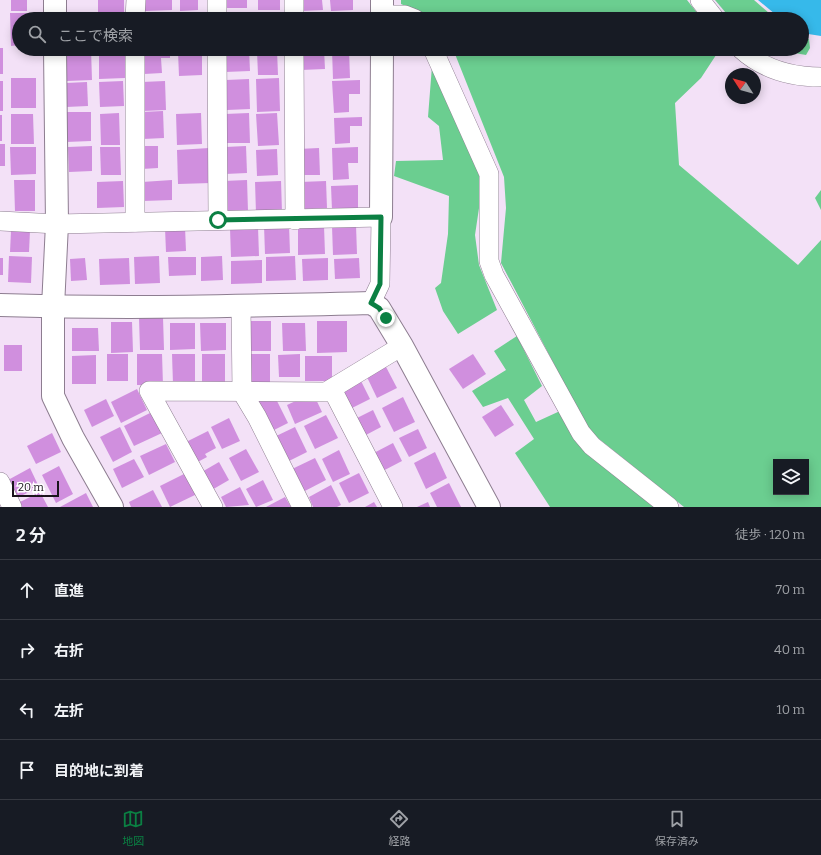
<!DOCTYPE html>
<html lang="ja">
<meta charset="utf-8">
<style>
body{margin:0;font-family:Bitter,"Noto Sans JP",serif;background:#242831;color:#f1f3f6}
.controls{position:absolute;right:12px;bottom:12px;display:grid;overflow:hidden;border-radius:0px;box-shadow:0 2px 10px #0003}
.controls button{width:36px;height:36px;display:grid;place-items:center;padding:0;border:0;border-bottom:1px solid #363941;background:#171b24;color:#f1f3f6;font:20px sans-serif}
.compass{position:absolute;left:725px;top:68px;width:36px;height:36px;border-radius:50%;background:#171b24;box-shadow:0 2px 10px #0003;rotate:306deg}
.scale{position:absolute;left:12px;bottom:10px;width:47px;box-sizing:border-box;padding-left:4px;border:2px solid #1b151c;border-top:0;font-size:11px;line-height:14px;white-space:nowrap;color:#1b151c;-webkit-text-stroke:3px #fff;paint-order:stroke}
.stop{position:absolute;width:12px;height:12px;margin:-9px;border:3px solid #0b8043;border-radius:50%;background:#fff}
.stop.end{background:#0b8043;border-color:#fff;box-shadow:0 1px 4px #0008}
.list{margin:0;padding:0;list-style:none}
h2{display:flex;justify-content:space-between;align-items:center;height:52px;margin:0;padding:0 16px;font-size:17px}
h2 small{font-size:13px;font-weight:400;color:#9ea1a6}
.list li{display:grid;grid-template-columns:26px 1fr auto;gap:12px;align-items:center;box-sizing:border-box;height:60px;padding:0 16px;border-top:1px solid #363941}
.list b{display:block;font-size:15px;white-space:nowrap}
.list em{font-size:13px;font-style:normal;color:#9ea1a6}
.icon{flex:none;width:22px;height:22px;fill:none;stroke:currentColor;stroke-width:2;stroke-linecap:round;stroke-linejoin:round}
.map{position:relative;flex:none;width:821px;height:507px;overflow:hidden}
.search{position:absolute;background:#171b24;box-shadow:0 2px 10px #0003;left:12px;right:12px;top:12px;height:44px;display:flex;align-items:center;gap:10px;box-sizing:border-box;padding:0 14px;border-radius:22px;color:#9ea1a6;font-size:15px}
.sheet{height:292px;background:#171b24}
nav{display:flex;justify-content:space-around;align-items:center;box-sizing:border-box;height:56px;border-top:1px solid #363941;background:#171b24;font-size:11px;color:#9ea1a6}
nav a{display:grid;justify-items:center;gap:2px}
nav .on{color:#0b8043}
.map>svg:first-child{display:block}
</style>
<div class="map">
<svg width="821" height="507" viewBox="0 0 821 507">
<rect width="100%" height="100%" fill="#f3e1f7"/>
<!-- forest -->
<g fill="#6bce90" fill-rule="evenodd">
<polygon points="401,0 687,0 702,19 428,19 423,14 401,4"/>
<polygon points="715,0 754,0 776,19 731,19"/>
<polygon points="802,38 809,39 810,48 806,55 772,49 802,49"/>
<path d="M453 49H720L701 78 675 103 679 165 798 265 821 240V507H684L589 431 501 263 506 208 504 177ZM776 462H806V492H776Z"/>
<polygon points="432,66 478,171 482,188 475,235 479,265 497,310 458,334 443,311 435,288 441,283 448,234 449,196 394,176 396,161 443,160 439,126 428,117"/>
<polygon points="821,190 821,210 815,198"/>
<polygon points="517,336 542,386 524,400 536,422 560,411 654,507 550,507 515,453 534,439 508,398 483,407 472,391 506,370 494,351"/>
</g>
<!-- water -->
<polygon fill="#36b9ea" points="758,0 821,0 821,36 802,33 802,19 781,19"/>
<!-- building -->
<g fill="#d08fde">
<rect x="11" y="0" width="16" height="11"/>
<polygon points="98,0 124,0 124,12 98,13"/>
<polygon points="145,0 172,0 172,10 145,11"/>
<polygon points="180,0 198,0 198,10 180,11"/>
<rect x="225" y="0" width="22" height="8"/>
<rect x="258" y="0" width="22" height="10"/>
<polygon points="300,0 322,0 323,10 300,11"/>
<polygon points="330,0 353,0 353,10 331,11"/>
<polygon points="95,12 95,19 67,19 67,13"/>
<polygon points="10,13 34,13 34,19 19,19 19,45 11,46"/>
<polygon points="164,14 164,19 143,19 142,15"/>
<polygon points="223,14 246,14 246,19 224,19"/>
<polygon points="324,14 324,19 300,19 300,15"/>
<polygon points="204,16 204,19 179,19 179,17"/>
<rect x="0" y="48" width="3" height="26"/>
<polygon points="91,49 92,80 67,81 66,50"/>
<polygon points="143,49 170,49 170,58 161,58 162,73 144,74"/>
<polygon points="249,49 250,71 225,72 224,50"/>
<polygon points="300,49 324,49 325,69 301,70"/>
<polygon points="349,49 350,78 333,79 332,50"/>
<polygon points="277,50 278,75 258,75 257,51"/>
<polygon points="202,51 202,75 179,76 178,52"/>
<polygon points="125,52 125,78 99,79 99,53"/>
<rect x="11" y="78" width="25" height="30"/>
<polygon points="279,78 280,111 257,112 256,79"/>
<polygon points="249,79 250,109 227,110 226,80"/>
<polygon points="360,80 360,94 349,94 349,112 334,113 332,81"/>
<rect x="0" y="81" width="3" height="30"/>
<polygon points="123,81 124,106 100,107 99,82"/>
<polygon points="165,81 166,110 143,111 142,82"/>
<polygon points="87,82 88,106 66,107 66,83"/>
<polygon points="163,111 164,138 143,139 142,112"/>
<polygon points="65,112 91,112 91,141 66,142"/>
<polygon points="119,113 120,145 101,145 100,114"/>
<polygon points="201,113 202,144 177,145 176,114"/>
<polygon points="249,113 250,143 226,143 225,114"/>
<polygon points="277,113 279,145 258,146 256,114"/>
<polygon points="11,114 33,114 34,144 11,144"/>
<rect x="0" y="115" width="2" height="26"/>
<polygon points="362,117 362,126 350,126 350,143 335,144 334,118"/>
<rect x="0" y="144" width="5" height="22"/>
<polygon points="92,146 92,171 69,172 68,147"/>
<polygon points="142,146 158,146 158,168 142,169"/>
<polygon points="246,146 247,173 225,174 225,147"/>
<polygon points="10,147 36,147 36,174 11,175"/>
<polygon points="100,147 120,147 121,175 101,175"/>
<polygon points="358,147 358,163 348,163 349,179 333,180 332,148"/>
<polygon points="209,148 211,183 178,184 177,150"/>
<polygon points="319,148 320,175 299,175 298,149"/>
<polygon points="277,149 278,175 257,176 256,150"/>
<polygon points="14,180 35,180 35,211 15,211"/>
<polygon points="172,180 172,200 143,201 142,182"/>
<polygon points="247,180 248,211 224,212 223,181"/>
<polygon points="123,181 124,207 97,208 97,182"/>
<polygon points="281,181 282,213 256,213 255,182"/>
<polygon points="326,181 327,208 301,209 300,182"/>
<polygon points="358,185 358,209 332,210 331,186"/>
<polygon points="289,224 290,253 265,254 264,225"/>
<polygon points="356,225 357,254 333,255 332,226"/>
<polygon points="324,226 325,254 298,255 298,227"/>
<polygon points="185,227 186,251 166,252 165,228"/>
<polygon points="258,227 259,256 231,257 230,228"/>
<polygon points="11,231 30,231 29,252 10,252"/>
<polygon points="9,256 32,257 31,283 8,282"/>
<polygon points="159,256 160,283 135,284 134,257"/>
<polygon points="222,256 223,280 201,281 201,257"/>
<polygon points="295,256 296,280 266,281 266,257"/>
<polygon points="168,257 196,257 196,275 169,276"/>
<rect x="0" y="258" width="3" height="17"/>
<polygon points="85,258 87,280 71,281 70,259"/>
<polygon points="129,258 130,284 100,285 99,259"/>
<polygon points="328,258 328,280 303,281 302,259"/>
<polygon points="359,258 360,278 335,279 334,259"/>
<polygon points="262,260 262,283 231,284 231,261"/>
<polygon points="139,317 163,317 164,350 140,350"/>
<polygon points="246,321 271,321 271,351 247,351"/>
<polygon points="317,321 347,321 347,352 317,353"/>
<polygon points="111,322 132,322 133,352 111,353"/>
<polygon points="170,323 195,323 195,349 170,350"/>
<polygon points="200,323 226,323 226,350 201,351"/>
<polygon points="282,323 305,323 306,351 283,351"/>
<polygon points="72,328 98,328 99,351 72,351"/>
<rect x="4" y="345" width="18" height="26"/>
<rect x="107" y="354" width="21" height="27"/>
<polygon points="137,354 162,354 163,385 137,385"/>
<polygon points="172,354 195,354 195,383 173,384"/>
<polygon points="202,354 225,354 225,383 202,384"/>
<polygon points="244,354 270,354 270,386 245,387"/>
<polygon points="300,354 300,377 279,377 278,355"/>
<polygon points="473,354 486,374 463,389 449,369"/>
<polygon points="96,355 96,384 72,384 72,356"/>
<rect x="305" y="356" width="27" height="25"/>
<polygon points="385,365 397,388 377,398 366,375"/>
<polygon points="361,381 370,399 348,410 339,392"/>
<polygon points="137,389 147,410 121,423 111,402"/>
<polygon points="273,393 288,423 270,432 255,402"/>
<polygon points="313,393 322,412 295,424 287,405"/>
<polygon points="403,397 415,422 394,432 382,408"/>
<polygon points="106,399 114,416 92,427 84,410"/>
<polygon points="501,405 514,425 495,437 482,417"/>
<polygon points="373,410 381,427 364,436 355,419"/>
<polygon points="152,412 162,433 134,446 124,426"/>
<polygon points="326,415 338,438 315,449 304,426"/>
<polygon points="229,418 240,441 222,449 211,427"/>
<polygon points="120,427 132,452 113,462 100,437"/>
<polygon points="295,427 307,452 285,463 272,438"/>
<polygon points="418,429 427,448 409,457 399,438"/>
<polygon points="208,431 216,448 205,454 207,457 194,464 184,443"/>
<polygon points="52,433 61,452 36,464 27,446"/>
<polygon points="393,443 402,461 377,474 368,456"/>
<polygon points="166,444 175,462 149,475 140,456"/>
<polygon points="246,449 259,472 241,481 229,458"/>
<polygon points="339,450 350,474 333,482 322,459"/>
<polygon points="435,452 447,478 426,489 414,463"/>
<polygon points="315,458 326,480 301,493 290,470"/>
<polygon points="134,459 144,477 122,488 113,469"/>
<polygon points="219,462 229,480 210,491 200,473"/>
<polygon points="59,466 73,494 56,503 42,475"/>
<polygon points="30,468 39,487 17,498 8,480"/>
<polygon points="186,473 197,494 170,507 160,486"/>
<polygon points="359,473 369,493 349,503 339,483"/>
<polygon points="263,480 273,500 256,507 246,489"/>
<polygon points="449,483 461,507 437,507 430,493"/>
<polygon points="331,485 341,505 337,507 313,507 309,497"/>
<polygon points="240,487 249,505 226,507 221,497"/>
<polygon points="153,490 162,507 131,507 129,502"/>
<polygon points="40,492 48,507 17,507 16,504"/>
<polygon points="86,493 93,507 60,507"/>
<polygon points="285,497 291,507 266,507"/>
<polygon points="374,502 377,507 365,507"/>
<polygon points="428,502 430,507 417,507"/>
</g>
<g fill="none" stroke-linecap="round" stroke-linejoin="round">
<defs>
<g id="street">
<polyline points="217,0 217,19"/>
<polyline points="294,0 294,19"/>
<polyline points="700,0 715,19"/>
<polyline points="382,15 405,15 415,19"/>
<polyline points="135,19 136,0"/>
<polyline points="217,49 218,220"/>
<polyline points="294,49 295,220"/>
<polyline points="433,49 489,174 489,261 494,275 581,433 592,446 669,507"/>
<path d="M741 49C764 70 791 77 821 77"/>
<polyline points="0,221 57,224 381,217 380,284 371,303"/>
<polyline points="135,222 135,49"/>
<polyline points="241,307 242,392 257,417 302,507"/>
<polyline points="332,389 393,507"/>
<polyline points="0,482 12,507"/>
<polyline points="213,507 149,391 326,392 402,346"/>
</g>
<g id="secondary">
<polyline points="55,0 55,19"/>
<polyline points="382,19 382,0"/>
<polyline points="55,49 57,224 53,307 53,396 73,438 112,507"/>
<polyline points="381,217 382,49"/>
<path d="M0 305C124 309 248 306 371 303L379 308 402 346 489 507"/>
</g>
</defs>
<!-- street casing -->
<use href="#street" stroke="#8d7d90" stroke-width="20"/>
<!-- secondary casing -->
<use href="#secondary" stroke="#8d7d90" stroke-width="24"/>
<!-- street -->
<use href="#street" stroke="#fff" stroke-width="19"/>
<!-- secondary -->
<use href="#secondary" stroke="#fff" stroke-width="22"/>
</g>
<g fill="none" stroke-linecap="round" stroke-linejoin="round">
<!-- route -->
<polyline stroke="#0b8043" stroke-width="5" points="218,220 381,217 380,284 371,303 379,308 386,318"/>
</g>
</svg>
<div class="controls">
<button><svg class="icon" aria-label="layers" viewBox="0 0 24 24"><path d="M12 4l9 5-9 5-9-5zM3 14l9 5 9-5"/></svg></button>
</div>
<svg class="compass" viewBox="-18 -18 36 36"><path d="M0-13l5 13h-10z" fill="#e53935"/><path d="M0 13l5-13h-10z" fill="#9ea1a6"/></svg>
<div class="scale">20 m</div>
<div class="stop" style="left:218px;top:220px"></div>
<div class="stop end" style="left:386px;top:318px"></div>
<div class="search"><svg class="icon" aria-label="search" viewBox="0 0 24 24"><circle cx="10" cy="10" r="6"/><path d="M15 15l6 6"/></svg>ここで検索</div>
</div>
<section class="sheet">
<h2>2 分<small>徒歩 · 120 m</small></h2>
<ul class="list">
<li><svg class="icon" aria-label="ahead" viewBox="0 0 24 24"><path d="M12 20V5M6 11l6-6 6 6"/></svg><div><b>直進</b></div><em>70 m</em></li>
<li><svg class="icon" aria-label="right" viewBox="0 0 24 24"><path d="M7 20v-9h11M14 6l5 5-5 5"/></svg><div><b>右折</b></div><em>40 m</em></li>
<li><svg class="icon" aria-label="left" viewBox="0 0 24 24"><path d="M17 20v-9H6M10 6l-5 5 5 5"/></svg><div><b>左折</b></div><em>10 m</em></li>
<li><svg class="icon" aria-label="arrive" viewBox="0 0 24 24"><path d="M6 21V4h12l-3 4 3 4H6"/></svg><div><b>目的地に到着</b></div></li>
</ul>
</section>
<nav>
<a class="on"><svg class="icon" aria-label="map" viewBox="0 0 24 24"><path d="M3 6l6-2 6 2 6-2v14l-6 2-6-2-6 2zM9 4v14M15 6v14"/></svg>地図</a>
<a><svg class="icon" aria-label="directions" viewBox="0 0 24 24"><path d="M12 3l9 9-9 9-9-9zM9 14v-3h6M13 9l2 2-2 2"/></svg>経路</a>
<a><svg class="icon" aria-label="saved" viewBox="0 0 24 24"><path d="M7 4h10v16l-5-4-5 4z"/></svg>保存済み</a>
</nav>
